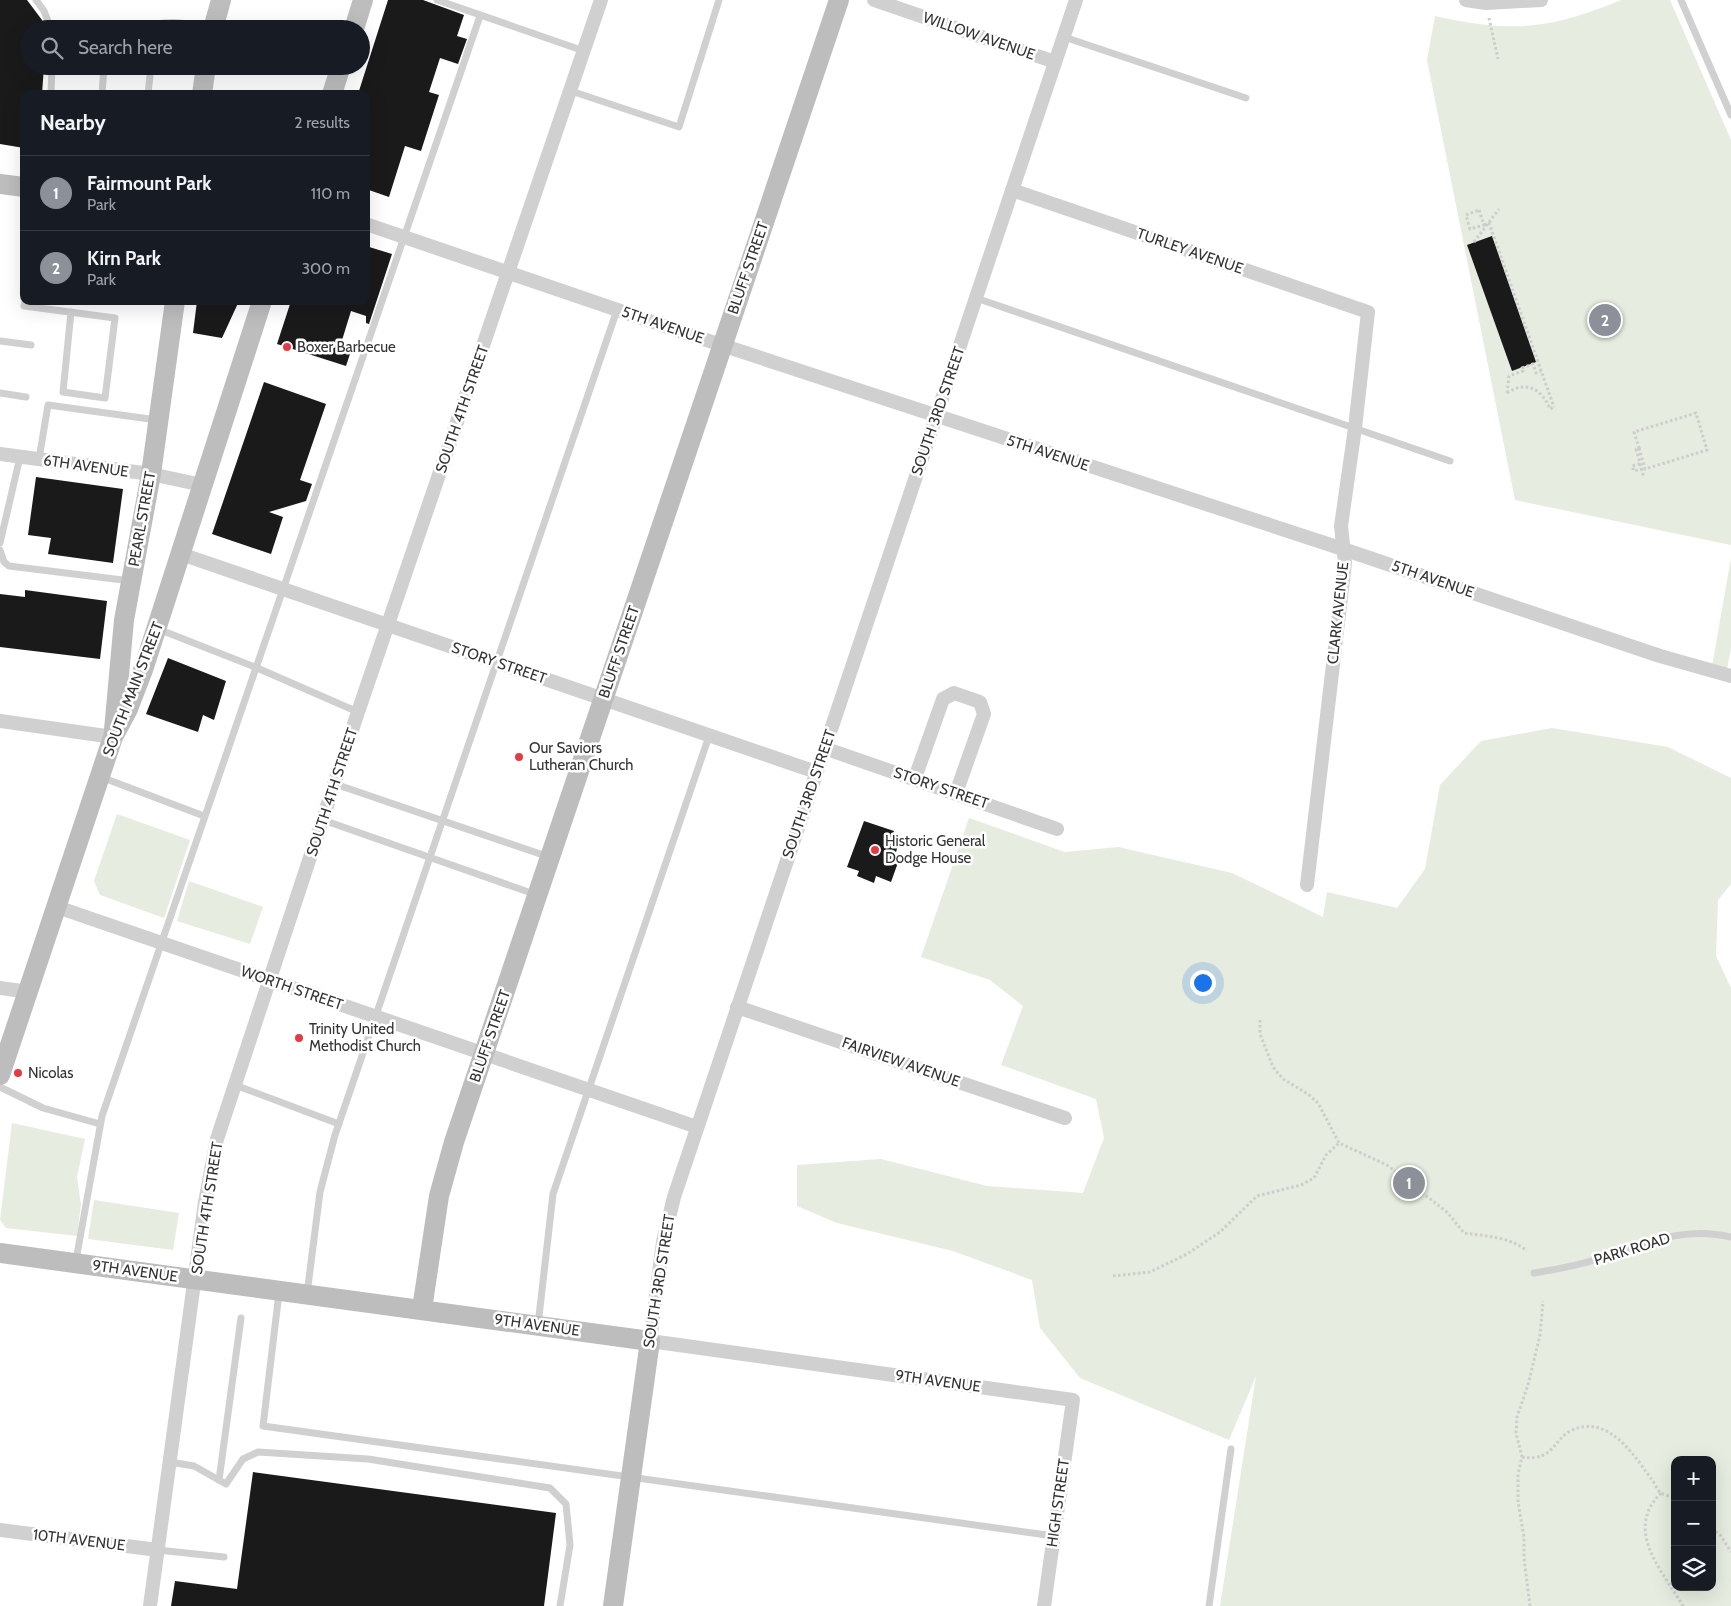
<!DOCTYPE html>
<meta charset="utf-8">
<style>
body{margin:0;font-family:Cabin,sans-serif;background:#20242c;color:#f1f3f6}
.controls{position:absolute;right:15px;bottom:15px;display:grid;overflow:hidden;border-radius:10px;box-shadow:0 5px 20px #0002}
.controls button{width:45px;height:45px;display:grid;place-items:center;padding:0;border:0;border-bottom:1px solid #363941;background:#171b24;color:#f1f3f6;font:25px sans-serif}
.you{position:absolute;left:1202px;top:982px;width:18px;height:18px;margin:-12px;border:4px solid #fff;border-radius:50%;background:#1a73e8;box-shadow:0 0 0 8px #1a73e833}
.badge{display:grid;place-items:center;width:32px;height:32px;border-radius:50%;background:#8c9099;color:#fff;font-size:16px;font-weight:700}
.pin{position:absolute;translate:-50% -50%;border:2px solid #fff;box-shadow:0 1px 5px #0006}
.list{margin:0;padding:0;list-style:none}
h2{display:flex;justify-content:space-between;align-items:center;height:65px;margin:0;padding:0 20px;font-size:21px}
h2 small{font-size:16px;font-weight:400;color:#9ea1a6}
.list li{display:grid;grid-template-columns:32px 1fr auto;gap:15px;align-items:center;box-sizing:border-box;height:75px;padding:0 20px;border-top:1px solid #363941}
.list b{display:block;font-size:19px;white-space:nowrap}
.list p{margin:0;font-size:16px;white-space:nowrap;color:#9ea1a6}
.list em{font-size:16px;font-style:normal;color:#9ea1a6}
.icon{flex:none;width:28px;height:28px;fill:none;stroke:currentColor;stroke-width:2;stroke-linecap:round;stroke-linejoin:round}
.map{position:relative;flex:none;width:1731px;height:1606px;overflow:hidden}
.search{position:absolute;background:#171b24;box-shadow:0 5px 20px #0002;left:20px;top:20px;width:350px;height:55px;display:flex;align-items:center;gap:12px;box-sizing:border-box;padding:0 18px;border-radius:28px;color:#9ea1a6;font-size:19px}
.panel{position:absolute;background:#171b24;box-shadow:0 5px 20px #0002;left:20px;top:90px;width:350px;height:215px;border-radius:10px}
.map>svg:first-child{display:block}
</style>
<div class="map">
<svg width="1731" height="1606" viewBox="0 0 1731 1606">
<rect width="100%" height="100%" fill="#fff"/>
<!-- green -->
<g fill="#e6ecdf" fill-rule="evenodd">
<path d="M1621 0H1670L1731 140V545L1515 500 1427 60 1435 16C1512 33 1548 30 1621 0Z"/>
<polygon points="1731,558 1731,648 1726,675 1711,672"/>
<path d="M1552 728 1668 747 1731 778V884L1718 900 1716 956 1731 988V1606H1220L1256 1376 1229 1440 1080 1378 1040 1328 1032 1280 953 1251 837 1223 797 1206V1165L881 1159 987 1186 1083 1193 1104 1138 1096 1099 1001 1065 1023 1006 990 980 921 957 969 818 1065 852 1118 847 1232 873 1323 917 1327 892 1397 908 1425 869 1440 785 1481 741ZM1675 1460H1712V1587H1675Z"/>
<polygon points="117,814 190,840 164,918 100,895 94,881"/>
<polygon points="189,881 263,907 250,944 177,921"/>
<polygon points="12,1123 85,1139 77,1177 81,1205 77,1236 6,1228 0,1220"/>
<polygon points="94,1200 179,1213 173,1250 88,1239"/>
</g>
<!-- building -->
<g fill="#1a1a1a">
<polygon points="0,0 27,0 42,20 40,29 29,29 29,66 44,66 42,94 24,94 24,148 0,144"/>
<polygon points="388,0 423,0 464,15 457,36 467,39 458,64 440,58 429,92 439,95 421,151 405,146 389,197 366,189 366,94 358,94"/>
<polygon points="1492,236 1536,362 1512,371 1467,245"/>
<polygon points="366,246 392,254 369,324 366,323 366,316 351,311 339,350 350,354 346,366 277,344 291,301 366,301"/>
<polygon points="197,301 239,301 222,338 193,333"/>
<polygon points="264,382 326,404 300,480 312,484 306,501 269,512 283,517 271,554 212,534"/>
<polygon points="36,477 123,489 113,563 48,554 51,538 28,535"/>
<polygon points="25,590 107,601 100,659 0,647 0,594 25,597"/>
<polygon points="168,658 226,681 214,720 203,715 198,732 146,714"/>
<polygon points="864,821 894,831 890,842 898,845 895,856 900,857 891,882 876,876 874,883 857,876 859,871 847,867"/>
<polygon points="253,1472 556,1513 544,1606 171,1606 175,1581 237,1589"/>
</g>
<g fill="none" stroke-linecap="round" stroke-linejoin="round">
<!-- path -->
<g stroke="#cdcdcd" stroke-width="3" stroke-dasharray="2.5 2.5" stroke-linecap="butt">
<polyline points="1489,18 1498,59"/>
<polygon points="1479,210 1484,225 1470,229 1466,215"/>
<polyline points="1484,225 1489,223 1554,407"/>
<polyline points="1474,242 1499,209"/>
<polyline points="1507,393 1509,376 1523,371 1522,368 1533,364 1536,373 1541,371"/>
<path d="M1507 393C1526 380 1542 389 1550 409L1554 407"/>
<polyline points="1639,448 1645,469 1707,450 1696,413 1634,432 1639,448 1636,449 1644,478"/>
<polyline points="1640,464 1632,466 1634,471 1641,469"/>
<path d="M1260 1020V1034L1273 1067 1283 1079 1308 1094 1318 1103 1339 1143 1387 1165 1448 1213 1464 1233C1485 1236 1511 1237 1527 1251"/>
<polyline points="1113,1276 1150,1272 1187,1254 1220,1232 1257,1196 1301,1185 1314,1178 1326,1155 1339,1143"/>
<path d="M1522 1457C1558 1463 1552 1432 1582 1427 1613 1421 1637 1459 1652 1480 1655 1483 1657 1490 1661 1493 1664 1495 1671 1496 1675 1499"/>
<path d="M1661 1493C1623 1531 1663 1571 1683 1606"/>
<polyline points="1712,1528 1721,1536 1731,1552"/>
<polyline points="1530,1606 1524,1558 1524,1537 1518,1502 1518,1474 1522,1457 1516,1433 1517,1417 1528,1385 1540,1335 1543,1301"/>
</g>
<!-- service -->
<g stroke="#d0d0d0" stroke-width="7">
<polyline points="36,0 44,11 51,29"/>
<polyline points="437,0 584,51"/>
<polyline points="1681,0 1731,115"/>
<path d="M141 29C165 18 186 23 210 28"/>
<polyline points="1064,37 1246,98"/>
<polyline points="571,91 679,127 719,0"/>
<polyline points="51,94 52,66"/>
<polyline points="102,94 104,66"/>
<polyline points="148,94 151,66"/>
<polyline points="976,298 1450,461"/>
<polyline points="25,301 24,306 115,318 105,398 63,392 71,312"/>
<polyline points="0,341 31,345"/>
<polyline points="0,393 26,397"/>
<polyline points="39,459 48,405 157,420"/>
<polyline points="0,543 20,457"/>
<polyline points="0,550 4,562 9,566 131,581"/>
<polyline points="158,629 255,667 358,712"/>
<polyline points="101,777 204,816"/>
<polyline points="335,784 549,857"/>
<polyline points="323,820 537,895"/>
<polyline points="235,1085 339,1124"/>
<polyline points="0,1087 43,1108 100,1124"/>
<polyline points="76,1260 102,1116 480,16"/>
<path d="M1534 1273C1559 1269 1584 1264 1608 1256 1649 1242 1686 1226 1731 1237"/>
<polyline points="279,1293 263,1426 1054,1536"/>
<polyline points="307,1294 320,1192 335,1135 617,310"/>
<polyline points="538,1325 553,1194 709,736"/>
<polyline points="170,1462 194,1466 226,1484 243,1459 258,1452 368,1459 550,1488 566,1504 570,1545 560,1606"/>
<polyline points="219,1480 241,1318"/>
<polyline points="158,1550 224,1557"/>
<polyline points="1209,1606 1231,1449"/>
</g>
<!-- minor -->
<g stroke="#d0d0d0" stroke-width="14">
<polyline points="874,0 1055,62"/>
<polyline points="1466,0 1486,3 1541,0"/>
<polyline points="1012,190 1368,312 1355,428 1341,526 1345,563 1307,885"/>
<polyline points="366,224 691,335 1343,549 1660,656 1731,676"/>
<polyline points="0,454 151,474 202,485"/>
<polyline points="181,554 816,772"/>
<polyline points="0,721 113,737"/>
<polyline points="824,748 1057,829"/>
<polyline points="915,778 943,699 954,693 980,702 984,714 956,793"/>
<polyline points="57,907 697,1127"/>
<polyline points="0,988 29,992"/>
<polyline points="737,1007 1065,1118"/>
<polyline points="0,1530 158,1550"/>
<polyline points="150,1606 205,1202 217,1139 358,712 601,0"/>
<polyline points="1044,1606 1073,1400 650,1341 663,1242 674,1197 1076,0"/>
</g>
<!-- secondary -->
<g stroke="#bdbdbd" stroke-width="20">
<polyline points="213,29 221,0"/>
<polyline points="354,29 363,0"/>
<polyline points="202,94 206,66"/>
<polyline points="332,94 341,66"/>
<polyline points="0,184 24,187"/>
<polyline points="114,730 124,620 151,474 175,301"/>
<polyline points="0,1075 113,737 128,709 143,670 262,301"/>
<polyline points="0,1253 650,1341 613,1606"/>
<polyline points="422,1309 439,1196 454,1142 839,0"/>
</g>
</g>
<!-- markers -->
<g fill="#e63946" stroke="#fff" stroke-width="2">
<circle cx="287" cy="347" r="5"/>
<circle cx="519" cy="757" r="5"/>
<circle cx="875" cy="850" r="5"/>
<circle cx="299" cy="1038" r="5"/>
<circle cx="18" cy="1073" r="5"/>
</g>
<g text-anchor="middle" stroke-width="5" stroke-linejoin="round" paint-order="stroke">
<!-- street labels -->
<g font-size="15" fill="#333" stroke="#fff">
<text transform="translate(979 36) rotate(19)" y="5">WILLOW AVENUE</text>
<text transform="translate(1190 251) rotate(19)" y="5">TURLEY AVENUE</text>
<text transform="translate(748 268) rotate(-71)" y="5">BLUFF STREET</text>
<text transform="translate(663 325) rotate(19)" y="5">5TH AVENUE</text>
<text transform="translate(462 409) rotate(-71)" y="5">SOUTH 4TH STREET</text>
<text transform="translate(938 411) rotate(-71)" y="5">SOUTH 3RD STREET</text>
<text transform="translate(1048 453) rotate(18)" y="5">5TH AVENUE</text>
<text transform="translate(86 466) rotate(8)" y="5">6TH AVENUE</text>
<text transform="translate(142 519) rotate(-80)" y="5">PEARL STREET</text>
<text transform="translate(1433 579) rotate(19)" y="5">5TH AVENUE</text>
<text transform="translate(1338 613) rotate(-84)" y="5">CLARK AVENUE</text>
<text transform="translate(619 652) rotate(-71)" y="5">BLUFF STREET</text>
<text transform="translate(499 663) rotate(19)" y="5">STORY STREET</text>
<text transform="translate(133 689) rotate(-69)" y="5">SOUTH MAIN STREET</text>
<text transform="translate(941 788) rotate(19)" y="5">STORY STREET</text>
<text transform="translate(332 792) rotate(-72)" y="5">SOUTH 4TH STREET</text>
<text transform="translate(809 794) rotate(-71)" y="5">SOUTH 3RD STREET</text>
<text transform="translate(292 988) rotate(19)" y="5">WORTH STREET</text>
<text transform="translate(490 1036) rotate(-71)" y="5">BLUFF STREET</text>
<text transform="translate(901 1062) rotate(19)" y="5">FAIRVIEW AVENUE</text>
<text transform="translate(207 1208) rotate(-81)" y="5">SOUTH 4TH STREET</text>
<text transform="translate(1632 1249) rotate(-17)" y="5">PARK ROAD</text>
<text transform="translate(135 1271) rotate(8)" y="5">9TH AVENUE</text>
<text transform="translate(659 1281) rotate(-81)" y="5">SOUTH 3RD STREET</text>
<text transform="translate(537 1325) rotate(8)" y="5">9TH AVENUE</text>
<text transform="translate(938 1381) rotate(8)" y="5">9TH AVENUE</text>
<text transform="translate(1058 1503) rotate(-82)" y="5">HIGH STREET</text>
<text transform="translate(79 1540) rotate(7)" y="5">10TH AVENUE</text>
</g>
<!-- poi labels -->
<g font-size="15" fill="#333" stroke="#fff" text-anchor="start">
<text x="297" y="352">Boxer Barbecue</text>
<text x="529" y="753">Our Saviors<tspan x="529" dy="17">Lutheran Church</tspan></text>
<text x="885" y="846">Historic General<tspan x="885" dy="17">Dodge House</tspan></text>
<text x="309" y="1034">Trinity United<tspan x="309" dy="17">Methodist Church</tspan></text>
<text x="28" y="1078">Nicolas</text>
</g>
</g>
</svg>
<div class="controls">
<button>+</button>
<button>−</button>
<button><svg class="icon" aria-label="layers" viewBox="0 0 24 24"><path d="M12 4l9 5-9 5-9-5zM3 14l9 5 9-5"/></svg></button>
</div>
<div class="you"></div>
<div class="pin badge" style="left:1409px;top:1183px">1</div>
<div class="pin badge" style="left:1605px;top:320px">2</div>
<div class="search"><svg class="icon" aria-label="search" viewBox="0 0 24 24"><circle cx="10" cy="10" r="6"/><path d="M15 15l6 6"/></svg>Search here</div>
<section class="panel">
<h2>Nearby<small>2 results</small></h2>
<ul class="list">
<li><span class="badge">1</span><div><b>Fairmount Park</b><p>Park</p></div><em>110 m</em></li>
<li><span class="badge">2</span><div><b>Kirn Park</b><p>Park</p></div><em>300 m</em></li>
</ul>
</section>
</div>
